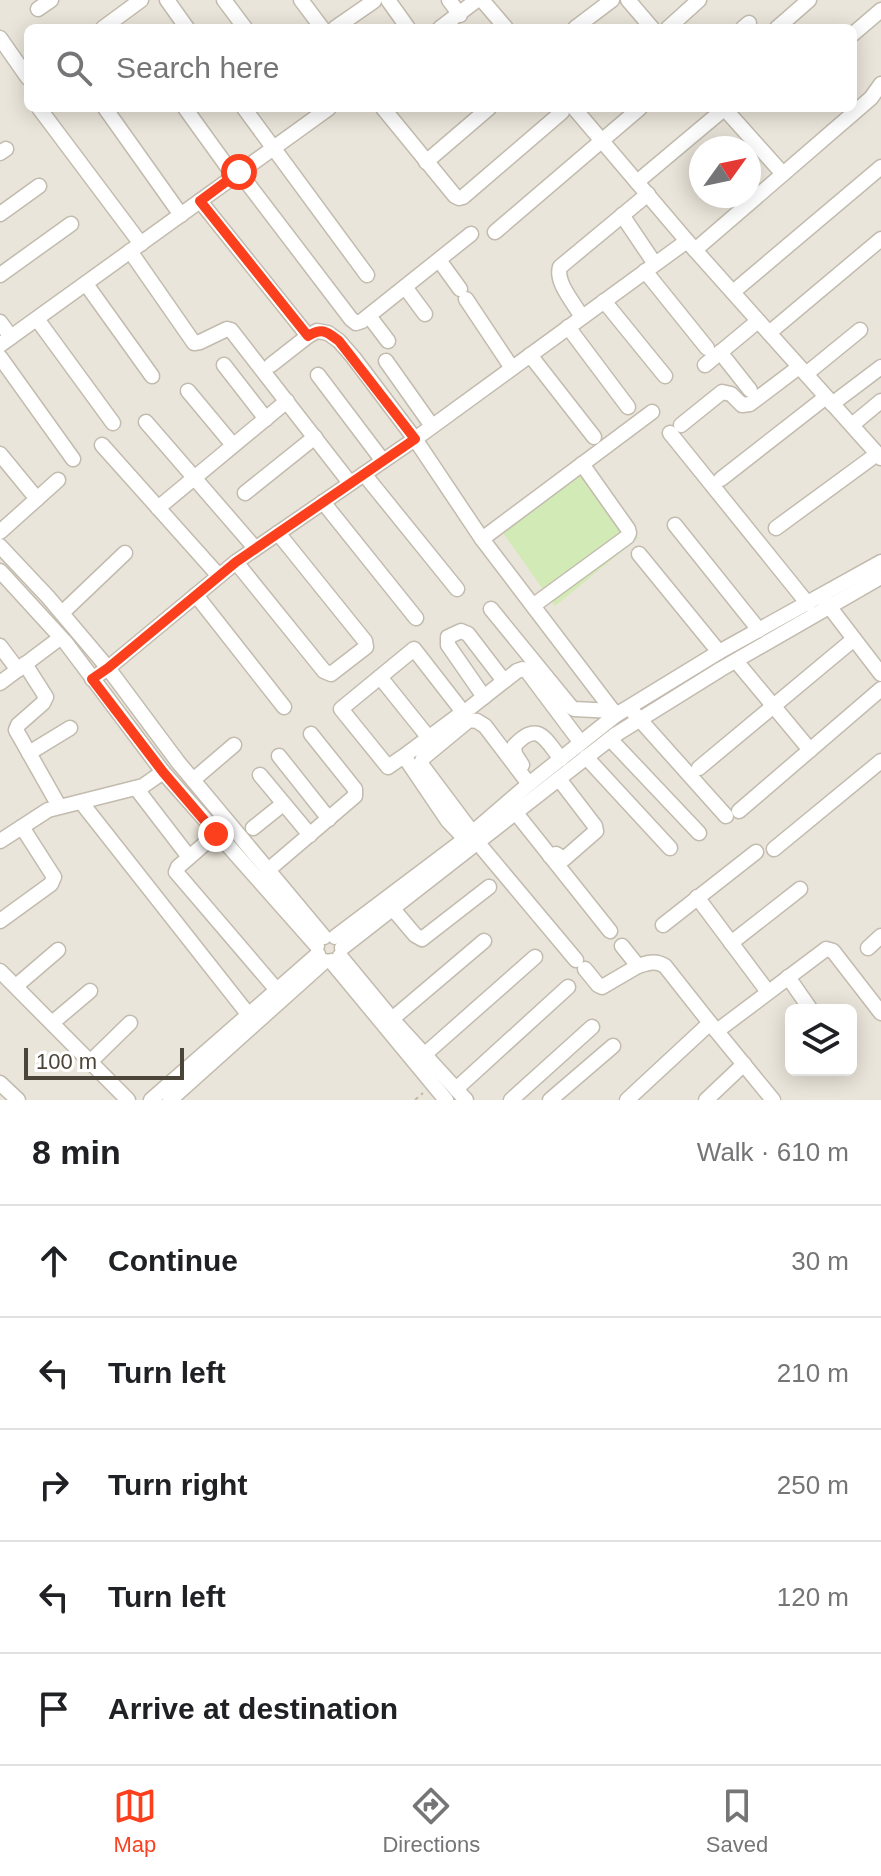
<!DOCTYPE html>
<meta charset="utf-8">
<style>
body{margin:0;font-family:Helvetica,sans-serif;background:#f6f6f6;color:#202124}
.controls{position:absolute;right:24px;bottom:24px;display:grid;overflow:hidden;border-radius:12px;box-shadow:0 4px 20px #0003}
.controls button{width:72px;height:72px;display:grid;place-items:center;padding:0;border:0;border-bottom:2px solid #e0e0e0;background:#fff;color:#202124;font:40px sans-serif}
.compass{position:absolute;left:689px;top:136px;width:72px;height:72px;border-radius:50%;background:#fff;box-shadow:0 4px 20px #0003;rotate:57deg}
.scale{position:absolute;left:24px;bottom:20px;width:160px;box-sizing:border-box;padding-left:8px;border:4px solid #4b4439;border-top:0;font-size:22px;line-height:28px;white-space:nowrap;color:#4b4439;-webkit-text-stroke:6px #fff;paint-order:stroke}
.stop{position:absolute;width:24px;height:24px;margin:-18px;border:6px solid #fc3f1d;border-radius:50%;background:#fff}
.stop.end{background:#fc3f1d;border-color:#fff;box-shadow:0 2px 8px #0008}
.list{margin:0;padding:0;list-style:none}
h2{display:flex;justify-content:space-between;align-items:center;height:104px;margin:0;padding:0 32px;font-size:34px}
h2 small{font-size:26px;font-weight:400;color:#757577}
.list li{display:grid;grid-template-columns:52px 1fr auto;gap:24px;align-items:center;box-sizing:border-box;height:112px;padding:0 32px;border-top:2px solid #e0e0e0}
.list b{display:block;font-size:30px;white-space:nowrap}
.list em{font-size:26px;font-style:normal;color:#757577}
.icon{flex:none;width:44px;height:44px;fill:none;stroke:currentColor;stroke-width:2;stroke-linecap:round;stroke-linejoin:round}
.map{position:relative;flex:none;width:881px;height:1100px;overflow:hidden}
.search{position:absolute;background:#fff;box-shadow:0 4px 20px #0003;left:24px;right:24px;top:24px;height:88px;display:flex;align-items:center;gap:20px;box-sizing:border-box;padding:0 28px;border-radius:12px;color:#757577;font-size:30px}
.sheet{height:664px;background:#fff}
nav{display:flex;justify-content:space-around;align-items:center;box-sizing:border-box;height:112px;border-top:2px solid #e0e0e0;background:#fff;font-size:22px;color:#757577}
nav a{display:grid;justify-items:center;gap:4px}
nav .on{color:#fc3f1d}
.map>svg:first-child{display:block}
</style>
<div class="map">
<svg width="881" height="1100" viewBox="0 0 881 1100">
<rect width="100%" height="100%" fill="#f6f3ec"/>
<!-- residential -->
<path fill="#eae5da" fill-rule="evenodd" d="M0 0H881V1100H0ZM28 28H853V108H28ZM701 148H749V196H701ZM791 1010H851V1070H791Z"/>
<!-- green -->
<polygon fill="#d2eab5" points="578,461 638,538 555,606 496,523"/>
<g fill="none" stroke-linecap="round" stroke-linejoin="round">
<defs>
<g id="minor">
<polyline points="167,0 187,28"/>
<polyline points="224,0 245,28"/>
<polyline points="301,0 322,28"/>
<polyline points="388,0 408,28"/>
<polyline points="449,0 460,15"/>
<polyline points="482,0 506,28"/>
<polyline points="628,0 652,28"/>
<polyline points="38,9 51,0"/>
<polyline points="103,28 141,0"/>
<polyline points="335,28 374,1"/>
<polyline points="440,28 477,0"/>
<polyline points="575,28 612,0"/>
<polyline points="668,28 699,0"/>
<polyline points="743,28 749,23"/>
<polyline points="777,28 809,0"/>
<polyline points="853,34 881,10"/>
<polyline points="0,38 28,78"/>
<polyline points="39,108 141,244"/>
<polyline points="105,108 181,215"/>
<polyline points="185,108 234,176"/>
<polyline points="244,108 367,275"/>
<polyline points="383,108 455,196 459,198 463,197 562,112"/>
<polyline points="574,108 687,241 881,458"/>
<polyline points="724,108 783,174"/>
<polyline points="0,153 6,149"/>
<polyline points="426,162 489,108"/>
<polyline points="239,172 351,319 356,323 362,321 471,234"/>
<polyline points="637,182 724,109"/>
<polyline points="200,201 308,336 271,365"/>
<polyline points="0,214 39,186"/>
<polyline points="622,215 655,264"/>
<polyline points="495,232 640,108"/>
<polyline points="695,250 871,98 881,84"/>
<polyline points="130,251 194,343 200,342 227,329 231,330 350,483"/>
<polyline points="439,260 460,289"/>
<polyline points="645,271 707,348"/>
<polyline points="0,275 71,224"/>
<polyline points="86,284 152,376"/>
<polyline points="405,287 425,314"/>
<polyline points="733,292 881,167"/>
<polyline points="466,299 512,368"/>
<polyline points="604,301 665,376"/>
<polyline points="369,316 388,341"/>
<path d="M582 317C574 303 555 282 560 267L648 194"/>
<polyline points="37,319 113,423"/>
<polyline points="0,322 11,337"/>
<polyline points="568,327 628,407"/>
<polyline points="769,333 881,239"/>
<polyline points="308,336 317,331 328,333 339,341 353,357 415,439 482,539 616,715"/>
<polyline points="0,345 329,108"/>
<polyline points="720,352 750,390"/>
<polyline points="530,355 594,437"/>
<polyline points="0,357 73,459"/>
<polyline points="386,361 432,426"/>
<polyline points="224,365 266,419"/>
<polyline points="705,365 758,321"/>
<polyline points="806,374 860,330"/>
<polyline points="318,375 383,461"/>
<polyline points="188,391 233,445"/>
<polyline points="832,404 881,367"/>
<polyline points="146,422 255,548"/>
<polyline points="681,425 722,392 731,394 742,405 750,404 799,367"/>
<polyline points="852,425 881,401"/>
<polyline points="670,433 808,604"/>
<polyline points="102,445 219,576"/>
<polyline points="0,454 37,499"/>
<polyline points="364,474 457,589"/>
<polyline points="721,479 826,397"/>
<polyline points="245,493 315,437"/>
<polyline points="323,502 416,618"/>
<polyline points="158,508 287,401"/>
<polyline points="675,525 759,630"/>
<polyline points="776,528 877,454"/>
<polyline points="0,532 58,480"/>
<polyline points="482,539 652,412"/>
<polyline points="0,546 48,597 108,668 178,762 324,937"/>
<polyline points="639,554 719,652"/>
<polyline points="236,562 324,671 331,674 366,647 365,641 278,533"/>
<polyline points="0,571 66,643 163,772 317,946"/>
<polyline points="196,595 284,707"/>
<polyline points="825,601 881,674"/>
<polyline points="534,605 627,537 629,533 628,529 582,464"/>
<polyline points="491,609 571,707 574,709 614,711"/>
<polyline points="62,613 125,553"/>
<polyline points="0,646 18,670"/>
<polyline points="736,661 810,750"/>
<polyline points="25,664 46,697 43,703 18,725 16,730 59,806"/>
<polyline points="380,677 429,738"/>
<polyline points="92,679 108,668 236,562 415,439 687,241"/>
<polyline points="0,683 60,638"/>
<polyline points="484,697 448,645 448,637 461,631 468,634 504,681"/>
<polyline points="471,707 517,671 523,669 527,671 581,743"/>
<polyline points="633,712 726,816"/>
<polyline points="610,739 699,833"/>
<polyline points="29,753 70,728"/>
<polyline points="279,756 329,819"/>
<polyline points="404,756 388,767 341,709 414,649 463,712 404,756 448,821 465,839"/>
<polyline points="586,757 670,848"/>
<path d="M522 765 515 754 514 746C538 720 545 739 561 759"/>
<polyline points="699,768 854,639"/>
<polyline points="260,775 310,835"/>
<polyline points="193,780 234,745"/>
<polyline points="136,788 189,857"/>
<polyline points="81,802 248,1014"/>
<polyline points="739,811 881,689"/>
<polyline points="516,813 610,931"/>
<polyline points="253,828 283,804"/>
<polyline points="472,832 421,764 423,758 469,720 477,721 485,726 529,784"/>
<polyline points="216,834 178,867 176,872 276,989"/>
<polyline points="0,841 48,810 143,786 163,772"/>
<polyline points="478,843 576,960"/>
<polyline points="774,849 881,761"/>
<polyline points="550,856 556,854 564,859 596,831 595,826 559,779"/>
<polyline points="267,871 355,796 355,789 311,734"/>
<polyline points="697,897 768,992"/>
<polyline points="393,909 415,935 422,939 489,887"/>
<polyline points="0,921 51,884 54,877 22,827"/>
<polyline points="663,925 756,852"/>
<polyline points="335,937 465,839 529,784 616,715 719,652 881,562"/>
<polyline points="731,943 800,889"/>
<path d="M622 946 638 966C648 963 655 960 665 966L710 1023"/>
<polyline points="342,948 615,735 721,669 881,577"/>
<polyline points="868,948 881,936"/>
<polyline points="340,956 392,1019 466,1100"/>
<polyline points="331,961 446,1100"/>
<polyline points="585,969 598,985 602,987 638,966"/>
<polyline points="0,971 128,1100"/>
<polyline points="788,977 811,1010"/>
<polyline points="16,986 58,950"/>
<polyline points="392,1019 484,941"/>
<polyline points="52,1023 90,991"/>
<polyline points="717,1031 826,949 833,951 881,1013"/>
<polyline points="424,1055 535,957"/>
<polyline points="90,1062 130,1023"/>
<polyline points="0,1083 18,1100"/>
<polyline points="456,1089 568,987"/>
<polyline points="151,1100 318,954"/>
<polyline points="170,1100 325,961"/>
<polyline points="511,1100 592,1027"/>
<polyline points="550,1100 613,1046"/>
<polyline points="627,1100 710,1023 773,1100"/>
<polyline points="706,1100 744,1064"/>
</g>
</defs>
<!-- minor casing -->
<use href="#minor" stroke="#c2bbae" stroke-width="17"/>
<!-- path -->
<polyline stroke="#c4b79f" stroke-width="2" stroke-dasharray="4 4" stroke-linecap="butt" points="415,1100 423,1093"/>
<!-- minor -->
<use href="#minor" stroke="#fff" stroke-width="14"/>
</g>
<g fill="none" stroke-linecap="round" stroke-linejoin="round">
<!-- route -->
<path stroke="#fc3f1d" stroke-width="10" d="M216 834 163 772 92 679 108 668 236 562 415 439 339 341C327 332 323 327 308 336L200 201 239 172"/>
</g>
</svg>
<div class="controls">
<button><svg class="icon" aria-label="layers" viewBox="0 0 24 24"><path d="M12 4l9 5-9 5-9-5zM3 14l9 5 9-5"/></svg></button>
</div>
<svg class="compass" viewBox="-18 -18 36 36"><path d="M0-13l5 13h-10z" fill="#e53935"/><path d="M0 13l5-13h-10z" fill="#757577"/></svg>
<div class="scale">100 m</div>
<div class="stop" style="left:239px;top:172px"></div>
<div class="stop end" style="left:216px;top:834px"></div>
<div class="search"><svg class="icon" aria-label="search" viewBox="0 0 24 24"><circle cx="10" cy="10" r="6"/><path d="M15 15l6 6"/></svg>Search here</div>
</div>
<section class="sheet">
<h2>8 min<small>Walk · 610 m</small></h2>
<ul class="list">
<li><svg class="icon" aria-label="ahead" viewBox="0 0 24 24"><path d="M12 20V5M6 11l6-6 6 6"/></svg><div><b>Continue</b></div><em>30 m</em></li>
<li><svg class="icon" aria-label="left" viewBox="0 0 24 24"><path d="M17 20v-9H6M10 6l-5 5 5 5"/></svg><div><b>Turn left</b></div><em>210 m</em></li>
<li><svg class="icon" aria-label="right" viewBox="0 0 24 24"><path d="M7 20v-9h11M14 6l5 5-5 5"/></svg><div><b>Turn right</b></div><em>250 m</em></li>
<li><svg class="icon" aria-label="left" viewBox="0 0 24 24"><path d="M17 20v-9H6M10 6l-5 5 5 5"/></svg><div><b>Turn left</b></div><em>120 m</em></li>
<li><svg class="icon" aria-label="arrive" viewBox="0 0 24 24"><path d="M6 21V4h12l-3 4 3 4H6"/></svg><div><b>Arrive at destination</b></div></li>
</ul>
</section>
<nav>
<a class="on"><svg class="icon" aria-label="map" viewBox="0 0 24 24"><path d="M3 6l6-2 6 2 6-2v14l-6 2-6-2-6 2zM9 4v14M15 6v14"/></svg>Map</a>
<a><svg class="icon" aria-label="directions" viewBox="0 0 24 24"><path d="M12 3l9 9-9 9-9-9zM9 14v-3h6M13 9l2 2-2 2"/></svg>Directions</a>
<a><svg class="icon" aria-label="saved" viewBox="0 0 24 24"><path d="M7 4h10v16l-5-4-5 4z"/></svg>Saved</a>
</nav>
